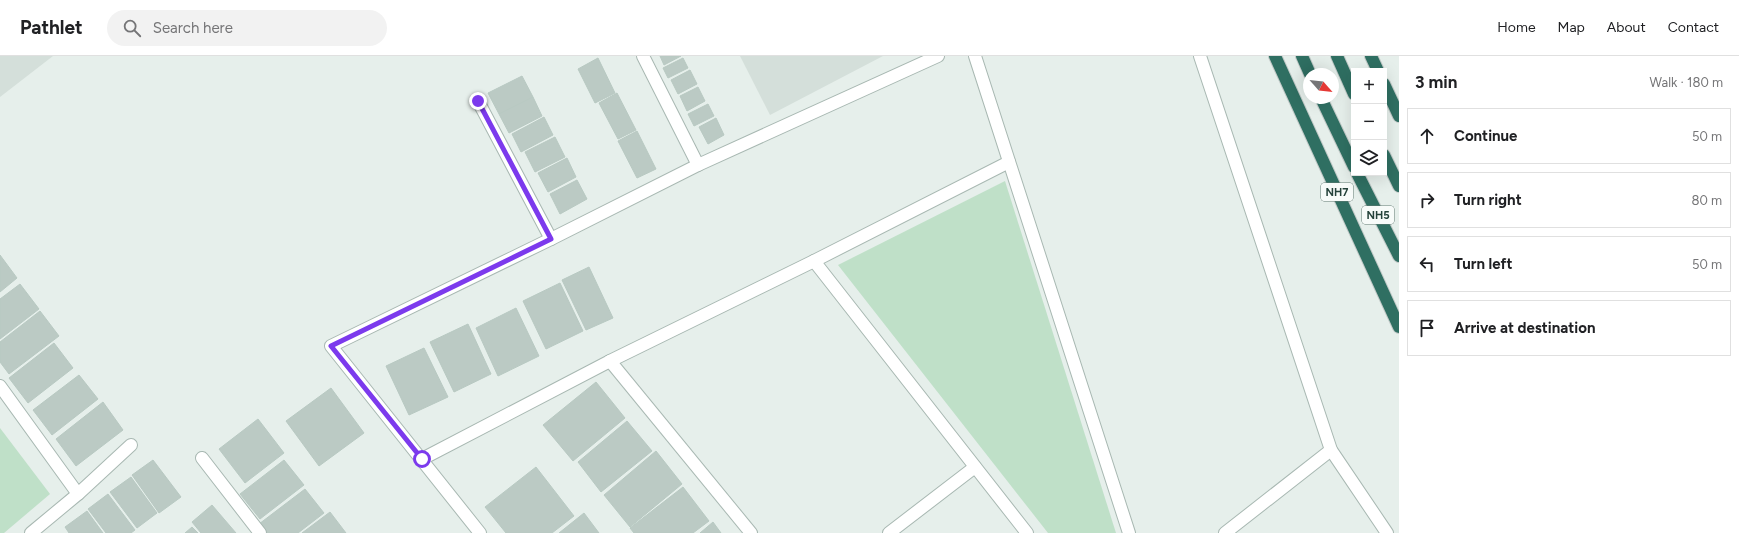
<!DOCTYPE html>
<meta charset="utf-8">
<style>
body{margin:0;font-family:Figtree,sans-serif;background:#f2f2f2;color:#202124}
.controls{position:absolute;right:12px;top:12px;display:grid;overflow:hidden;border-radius:0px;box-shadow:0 4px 16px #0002}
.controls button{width:36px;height:36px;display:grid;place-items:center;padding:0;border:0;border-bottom:1px solid #e0e0e0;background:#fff;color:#202124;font:20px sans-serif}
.compass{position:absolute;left:1303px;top:12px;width:36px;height:36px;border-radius:50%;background:#fff;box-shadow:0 4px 16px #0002;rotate:117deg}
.stop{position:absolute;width:12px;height:12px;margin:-9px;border:3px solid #7c3aed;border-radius:50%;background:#fff}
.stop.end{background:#7c3aed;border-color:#fff;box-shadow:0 1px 4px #0008}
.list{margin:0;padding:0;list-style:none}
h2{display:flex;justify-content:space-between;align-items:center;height:52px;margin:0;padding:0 16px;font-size:17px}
h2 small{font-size:13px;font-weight:400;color:#757577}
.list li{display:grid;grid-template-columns:26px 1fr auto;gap:12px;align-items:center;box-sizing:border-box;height:56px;margin:0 8px 8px;padding:0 8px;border:1px solid #e0e0e0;border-radius:0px}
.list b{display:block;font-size:15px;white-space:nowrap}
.list em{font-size:13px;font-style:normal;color:#757577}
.icon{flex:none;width:22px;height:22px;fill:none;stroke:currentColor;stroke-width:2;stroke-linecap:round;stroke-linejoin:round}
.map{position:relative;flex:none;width:1399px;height:477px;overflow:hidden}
header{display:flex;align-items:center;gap:24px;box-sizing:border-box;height:56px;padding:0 20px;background:#fff;border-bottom:1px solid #e0e0e0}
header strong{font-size:19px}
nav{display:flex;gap:22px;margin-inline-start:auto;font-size:14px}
.search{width:280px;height:36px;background:#f2f2f2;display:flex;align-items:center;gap:10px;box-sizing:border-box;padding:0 14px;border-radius:22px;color:#757577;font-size:15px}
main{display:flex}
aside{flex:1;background:#fff}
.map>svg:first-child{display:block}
</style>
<header>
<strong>Pathlet</strong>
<div class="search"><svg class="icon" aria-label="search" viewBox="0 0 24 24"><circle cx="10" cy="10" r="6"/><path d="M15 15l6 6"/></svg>Search here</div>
<nav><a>Home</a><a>Map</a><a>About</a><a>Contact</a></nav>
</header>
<main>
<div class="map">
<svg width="1399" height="477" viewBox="0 0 1399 477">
<rect width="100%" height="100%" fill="#e6efeb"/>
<!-- built -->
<g fill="#d4dfda">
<polygon points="0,0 53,0 0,41"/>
<polygon points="740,0 883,0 770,59"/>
</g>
<!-- green -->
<g fill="#bfe0c8">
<polygon points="1005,125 1116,477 1048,477 838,209"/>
<polygon points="0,372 50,438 4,477 0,477"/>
</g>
<!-- building -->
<g fill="#bbcac4" stroke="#b8c9c2">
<polygon points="660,0 681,0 664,9"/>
<polygon points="598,2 615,37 595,47 578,13"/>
<polygon points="683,2 688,12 668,22 663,12"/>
<polygon points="690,14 697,28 678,38 671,24"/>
<polygon points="522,20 533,41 499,58 488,37"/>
<polygon points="698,31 705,45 687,55 680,40"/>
<polygon points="617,37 636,74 618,83 599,47"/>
<polygon points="533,41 542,60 509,77 499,58"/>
<polygon points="708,48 714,60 694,70 688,58"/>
<polygon points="544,61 553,79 521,96 512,78"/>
<polygon points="716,62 724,79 708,88 699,71"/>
<polygon points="637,75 656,113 637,122 618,85"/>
<polygon points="555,81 565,101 535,116 525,96"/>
<polygon points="567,102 576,121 548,136 538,117"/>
<polygon points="577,124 587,143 560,158 550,138"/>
<polygon points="0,199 17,222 0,236"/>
<polygon points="589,211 613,262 586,274 562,224"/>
<polygon points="560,227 583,275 546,293 523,245"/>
<polygon points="20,228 39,253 0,283 0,243"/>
<polygon points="516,252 539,300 498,320 476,272"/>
<polygon points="40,255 59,280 9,318 0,306 0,286"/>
<polygon points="468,268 491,318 454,336 430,286"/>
<polygon points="54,287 73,312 28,347 9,322"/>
<polygon points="424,292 448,341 409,359 386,310"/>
<polygon points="79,319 98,343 52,379 33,354"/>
<polygon points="596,326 625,362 573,405 543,369"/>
<polygon points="331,332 364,377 319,410 286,365"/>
<polygon points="103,346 123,374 76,410 56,383"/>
<polygon points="258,363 284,397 245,427 219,393"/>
<polygon points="627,365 652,395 601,436 578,406"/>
<polygon points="656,395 682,428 630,471 604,439"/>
<polygon points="153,404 181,441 159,457 132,419"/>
<polygon points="284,404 304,429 260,463 240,438"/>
<polygon points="536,411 574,460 552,477 506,477 485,451"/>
<polygon points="131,421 157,457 137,472 110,436"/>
<polygon points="683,431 709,465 693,477 634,477 630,472"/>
<polygon points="305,433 324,457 298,477 265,477 259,468"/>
<polygon points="108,438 135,474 131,477 106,477 88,453"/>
<polygon points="212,449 236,477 201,477 192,466"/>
<polygon points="87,455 103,477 69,477 65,471"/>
<polygon points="330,456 346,477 302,477"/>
<polygon points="584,457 599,477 559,477"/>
<polygon points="713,466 721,477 700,477"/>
<polygon points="192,471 198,477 185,477"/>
</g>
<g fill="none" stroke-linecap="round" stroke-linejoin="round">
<defs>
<g id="minor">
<polyline points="643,0 698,109"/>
<polyline points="975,0 1129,477"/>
<polyline points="1200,0 1331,394 1387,477"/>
<polyline points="478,45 551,183"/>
<polyline points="814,205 1027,477"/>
<polyline points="610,305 751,477"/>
<polyline points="0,330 78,438"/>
<polyline points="202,402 260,477"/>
<polyline points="422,403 610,305 814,205 1009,106"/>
<polyline points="31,477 78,438 131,389"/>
<polyline points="480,477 331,290 551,183 698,109 938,0"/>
<polyline points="889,477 975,411"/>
<polyline points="1225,477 1331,394"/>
</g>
<g id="highway">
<polyline points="1275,0 1399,271"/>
<polyline points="1302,0 1310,18"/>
<polyline points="1337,0 1354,38"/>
<polyline points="1371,0 1378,15"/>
<polyline points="1384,28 1399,60"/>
<polyline points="1321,42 1354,111"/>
<polyline points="1384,99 1399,130"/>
<polyline points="1357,117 1399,200"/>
</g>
</defs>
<!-- minor casing -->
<use href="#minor" stroke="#a8b8b2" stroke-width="14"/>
<!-- highway casing -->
<use href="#highway" stroke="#c2cac8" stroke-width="14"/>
<!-- minor -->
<use href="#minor" stroke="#fff" stroke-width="12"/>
<!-- highway -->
<use href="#highway" stroke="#2f6f62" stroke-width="12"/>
</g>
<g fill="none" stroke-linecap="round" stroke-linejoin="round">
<!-- route -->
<polyline stroke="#7c3aed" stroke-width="5" points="422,403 331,290 551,183 478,45"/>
</g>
<g text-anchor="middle" stroke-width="4" stroke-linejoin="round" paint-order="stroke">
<!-- shield labels -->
<g fill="#f7fbf9" stroke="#637a73" stroke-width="1">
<rect x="1321" y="127" width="32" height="18" rx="3"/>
<rect x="1362" y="150" width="32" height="18" rx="3"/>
</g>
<g font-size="11" font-weight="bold" fill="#24423a">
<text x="1337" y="140">NH7</text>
<text x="1378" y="163">NH5</text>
</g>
</g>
</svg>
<div class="controls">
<button>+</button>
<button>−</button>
<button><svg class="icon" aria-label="layers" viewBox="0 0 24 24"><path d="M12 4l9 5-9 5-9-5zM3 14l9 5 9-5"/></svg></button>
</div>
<svg class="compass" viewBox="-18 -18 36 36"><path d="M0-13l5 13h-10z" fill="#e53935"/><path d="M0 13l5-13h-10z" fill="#757577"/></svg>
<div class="stop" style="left:422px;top:403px"></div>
<div class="stop end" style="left:478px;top:45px"></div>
</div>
<aside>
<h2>3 min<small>Walk · 180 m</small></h2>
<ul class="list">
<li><svg class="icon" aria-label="ahead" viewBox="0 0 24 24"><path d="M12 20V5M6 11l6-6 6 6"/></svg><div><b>Continue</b></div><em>50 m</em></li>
<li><svg class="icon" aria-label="right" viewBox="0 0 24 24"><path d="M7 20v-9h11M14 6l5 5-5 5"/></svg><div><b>Turn right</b></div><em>80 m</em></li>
<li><svg class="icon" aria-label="left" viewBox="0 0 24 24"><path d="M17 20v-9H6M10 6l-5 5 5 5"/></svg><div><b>Turn left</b></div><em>50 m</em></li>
<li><svg class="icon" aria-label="arrive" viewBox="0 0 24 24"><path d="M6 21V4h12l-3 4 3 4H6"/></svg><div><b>Arrive at destination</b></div></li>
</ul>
</aside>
</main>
